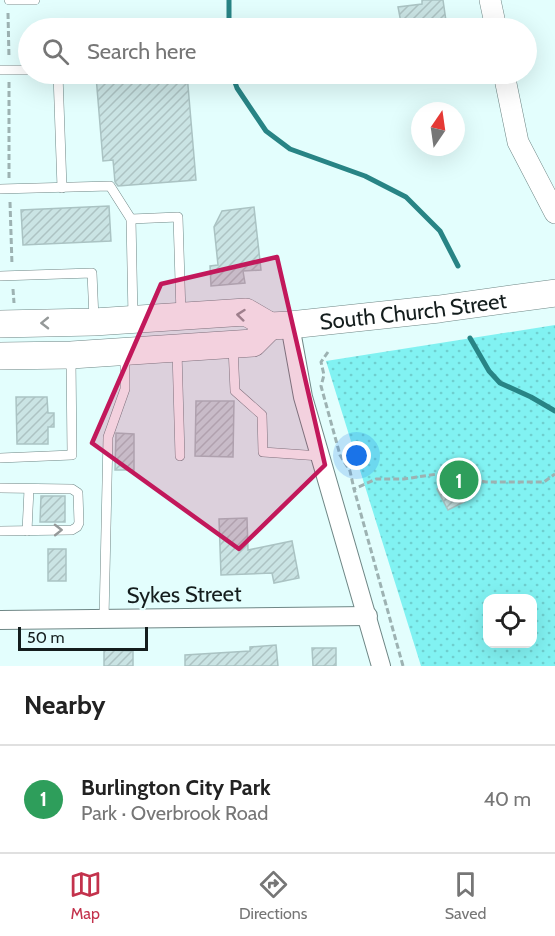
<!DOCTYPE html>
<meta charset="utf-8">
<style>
body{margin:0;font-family:Cabin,sans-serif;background:#f6f6f6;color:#222}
.controls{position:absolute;right:18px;bottom:18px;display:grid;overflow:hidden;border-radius:12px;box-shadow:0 6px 24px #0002}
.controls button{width:54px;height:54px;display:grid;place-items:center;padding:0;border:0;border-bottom:2px solid #e0e0e0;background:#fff;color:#222;font:30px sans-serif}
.compass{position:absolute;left:411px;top:102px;width:54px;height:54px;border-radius:50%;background:#fff;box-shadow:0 6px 24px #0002;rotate:13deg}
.scale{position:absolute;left:18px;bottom:15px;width:130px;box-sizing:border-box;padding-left:6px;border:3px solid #141d1d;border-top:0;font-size:16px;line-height:21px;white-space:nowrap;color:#141d1d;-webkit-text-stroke:4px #e3fefd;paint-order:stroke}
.you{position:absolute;left:357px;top:456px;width:21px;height:21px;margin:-15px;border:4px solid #fff;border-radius:50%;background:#1a73e8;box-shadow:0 0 0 9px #1a73e833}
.badge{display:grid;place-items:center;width:39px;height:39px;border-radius:50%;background:#c3324c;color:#fff;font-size:20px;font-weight:700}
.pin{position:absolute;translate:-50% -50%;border:3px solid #fff;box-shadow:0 2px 6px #0006}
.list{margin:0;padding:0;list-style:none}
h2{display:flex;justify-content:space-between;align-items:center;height:78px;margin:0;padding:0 24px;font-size:26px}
h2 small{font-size:20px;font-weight:400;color:#767676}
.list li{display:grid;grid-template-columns:39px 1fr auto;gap:18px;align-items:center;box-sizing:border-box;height:108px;padding:0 24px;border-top:2px solid #e0e0e0}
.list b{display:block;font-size:22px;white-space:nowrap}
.list p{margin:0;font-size:20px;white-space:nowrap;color:#767676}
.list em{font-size:20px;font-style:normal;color:#767676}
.icon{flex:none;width:33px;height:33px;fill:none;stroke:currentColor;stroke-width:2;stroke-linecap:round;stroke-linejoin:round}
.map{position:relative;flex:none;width:555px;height:666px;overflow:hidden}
.search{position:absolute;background:#fff;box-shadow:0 6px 24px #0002;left:18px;right:18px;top:18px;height:66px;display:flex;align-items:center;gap:15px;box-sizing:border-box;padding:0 21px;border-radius:33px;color:#767676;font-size:22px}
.sheet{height:186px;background:#fff}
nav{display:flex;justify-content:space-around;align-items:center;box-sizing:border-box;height:84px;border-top:2px solid #e0e0e0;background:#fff;font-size:16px;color:#767676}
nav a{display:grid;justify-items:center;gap:3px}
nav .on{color:#c3324c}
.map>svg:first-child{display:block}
</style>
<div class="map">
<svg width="555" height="666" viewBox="0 0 555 666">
<defs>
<pattern id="park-dots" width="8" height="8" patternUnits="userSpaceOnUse" patternTransform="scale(1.5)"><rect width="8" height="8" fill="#81f2f2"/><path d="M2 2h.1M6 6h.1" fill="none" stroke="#6fcfcf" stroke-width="1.8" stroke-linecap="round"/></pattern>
<pattern id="building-hatch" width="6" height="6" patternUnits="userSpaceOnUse" patternTransform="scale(1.5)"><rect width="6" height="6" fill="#cae4e4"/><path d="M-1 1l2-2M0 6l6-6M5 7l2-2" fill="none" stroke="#adc3c3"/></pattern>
</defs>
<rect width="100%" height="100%" fill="#e3fefd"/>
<!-- park -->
<path fill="url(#park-dots)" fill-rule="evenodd" d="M555 325V666H421L326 361ZM488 598H532V644H488Z"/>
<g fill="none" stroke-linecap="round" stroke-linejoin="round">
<!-- stream -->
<g stroke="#288485" stroke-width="5">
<polyline points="229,0 229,28"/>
<polyline points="232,74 237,88 266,131 290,149 365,176 406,197 440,231 458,266"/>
<polyline points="470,338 489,371 500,383 531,397 555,411"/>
</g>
</g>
<!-- building -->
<g fill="url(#building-hatch)" stroke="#aac3c3" stroke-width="1.5">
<polygon points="422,0 443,0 447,28 402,28 398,7 422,4"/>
<polygon points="126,74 187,74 196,180 118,186 115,182 113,160 103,161 96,76"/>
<polygon points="109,206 111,241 23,245 21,210"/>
<polygon points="254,207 261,270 243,271 245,283 211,286 210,266 218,265 214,227 222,211"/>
<polygon points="16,397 47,397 48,413 54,413 54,427 48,427 48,444 17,444"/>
<polygon points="196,401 234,401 233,457 195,456"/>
<polygon points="116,433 134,434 134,470 115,470"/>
<polygon points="453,481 464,502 448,510 437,489"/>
<polygon points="41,496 65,496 65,522 40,522"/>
<polygon points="247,518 248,550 292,541 299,578 274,583 272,573 221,575 219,519"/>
<rect x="48" y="549" width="18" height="32"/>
<polygon points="276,645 278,666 185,666 185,655 250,651 250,647"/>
<polygon points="312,648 336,648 336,666 313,666"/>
<polygon points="104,650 133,651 133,666 104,666"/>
</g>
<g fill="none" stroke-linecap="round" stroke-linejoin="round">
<defs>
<g id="service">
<polyline points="9,0 35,0"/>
<polyline points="0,70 28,70"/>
<polyline points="58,74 62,188"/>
<polyline points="0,189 110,186 131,219 133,317"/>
<polyline points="131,219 178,217 181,314"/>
<polyline points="0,276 92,273 94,319"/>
<polyline points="233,347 235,391 262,415 263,452 320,456"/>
<polyline points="177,351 180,456"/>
<polyline points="0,458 72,455 71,359"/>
<polyline points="0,488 72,489 78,493 79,523 77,527 72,530 0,531"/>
<polyline points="27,531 29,489"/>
<polyline points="104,619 108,437 125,389 125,354"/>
</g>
<g id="minor">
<polyline points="290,325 303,397 381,666"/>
<polyline points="0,620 368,616"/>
</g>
<g id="tertiary">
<polyline points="490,0 496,28"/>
<polyline points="504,74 518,142 555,213"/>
</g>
<g id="primary">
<path id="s1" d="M0 324 94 322 246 312 270 326 290 325 439 309 555 293"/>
<polyline points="0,356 71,355 253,343 270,326"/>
</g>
</defs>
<!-- service casing -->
<use href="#service" stroke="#6f8786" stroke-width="10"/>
<!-- minor casing -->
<use href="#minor" stroke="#6f8786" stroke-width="20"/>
<!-- tertiary casing -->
<use href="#tertiary" stroke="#6f8786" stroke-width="22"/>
<!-- primary casing -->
<use href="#primary" stroke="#6f8786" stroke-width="28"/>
<!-- path -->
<g stroke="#9db2b2" stroke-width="3" stroke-dasharray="6 3" stroke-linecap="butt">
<polyline points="8,13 9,58"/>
<polyline points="9,82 9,178"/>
<polyline points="10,202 12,265"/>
<polyline points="13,289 14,303"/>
<polyline points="328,352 321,362 324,375 321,386 340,455 350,471 354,489"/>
<polyline points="403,666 354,489 376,479 404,479 444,473 486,482 544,482 555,474"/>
</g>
<!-- service -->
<use href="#service" stroke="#fff" stroke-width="9"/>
<!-- minor -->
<use href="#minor" stroke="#fff" stroke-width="18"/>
<!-- tertiary -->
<use href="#tertiary" stroke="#fff" stroke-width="21"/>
<!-- primary -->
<use href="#primary" stroke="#fff" stroke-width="27"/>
</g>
<!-- one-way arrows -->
<defs><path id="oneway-chevron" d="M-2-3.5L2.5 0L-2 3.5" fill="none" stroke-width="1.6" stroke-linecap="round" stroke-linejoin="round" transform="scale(1.5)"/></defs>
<g stroke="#959999">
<use href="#oneway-chevron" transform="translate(241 315) rotate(-174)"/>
<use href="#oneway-chevron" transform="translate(45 323) rotate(179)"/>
<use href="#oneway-chevron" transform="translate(58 530) rotate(-1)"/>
</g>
<!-- marked area -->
<path fill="#c2185b" fill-opacity="0.2" stroke="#c2185b" stroke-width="4.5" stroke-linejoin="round" d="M277 257 325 465 239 549 92 443 161 284Z"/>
<g text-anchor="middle" stroke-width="4.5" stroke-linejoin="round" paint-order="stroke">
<!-- street labels -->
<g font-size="22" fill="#141d1d" stroke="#e3fefd">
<text dy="8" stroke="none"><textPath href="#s1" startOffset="418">South Church Street</textPath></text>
<text transform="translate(184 594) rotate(-1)" y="8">Sykes Street</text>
</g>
</g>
</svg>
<div class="controls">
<button><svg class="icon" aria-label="locate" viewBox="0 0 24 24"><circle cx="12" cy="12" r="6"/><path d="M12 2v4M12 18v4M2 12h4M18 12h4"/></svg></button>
</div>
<svg class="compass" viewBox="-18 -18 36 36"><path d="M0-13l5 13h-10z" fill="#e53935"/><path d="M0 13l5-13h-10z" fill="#767676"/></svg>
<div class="scale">50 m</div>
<div class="you"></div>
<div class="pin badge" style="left:459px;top:480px;background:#2e9e5b">1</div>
<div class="search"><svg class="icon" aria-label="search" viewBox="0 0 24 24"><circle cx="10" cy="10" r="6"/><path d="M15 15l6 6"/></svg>Search here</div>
</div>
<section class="sheet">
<h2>Nearby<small></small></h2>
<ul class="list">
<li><span class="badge" style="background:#2e9e5b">1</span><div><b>Burlington City Park</b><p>Park · Overbrook Road</p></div><em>40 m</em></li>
</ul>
</section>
<nav>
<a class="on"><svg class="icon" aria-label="map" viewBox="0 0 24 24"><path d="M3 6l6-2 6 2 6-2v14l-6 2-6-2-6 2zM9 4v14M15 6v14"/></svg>Map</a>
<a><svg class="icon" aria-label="directions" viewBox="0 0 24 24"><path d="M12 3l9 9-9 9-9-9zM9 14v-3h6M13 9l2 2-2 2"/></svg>Directions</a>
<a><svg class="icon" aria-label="saved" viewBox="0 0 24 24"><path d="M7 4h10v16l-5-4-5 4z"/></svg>Saved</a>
</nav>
